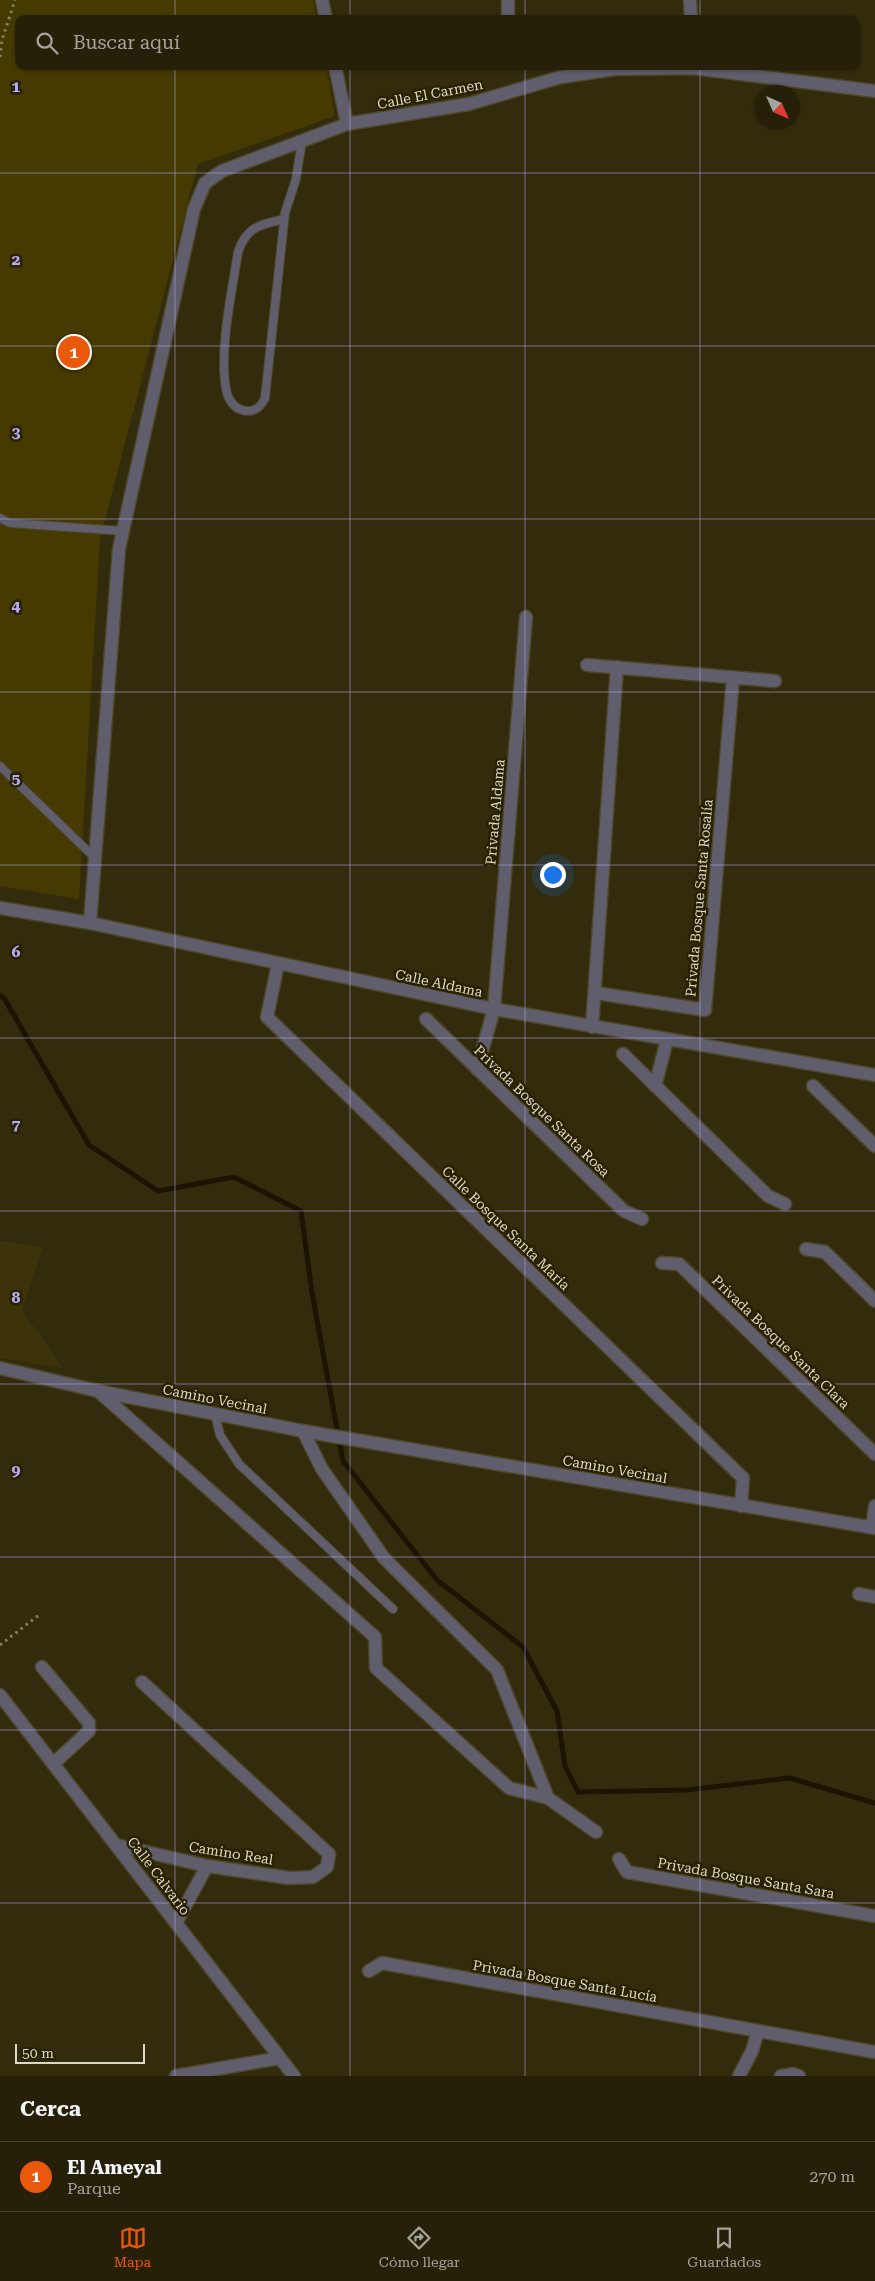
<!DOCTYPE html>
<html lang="es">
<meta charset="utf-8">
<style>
body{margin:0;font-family:"Roboto Serif",serif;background:#2e2812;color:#f1f3f6}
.compass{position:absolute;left:755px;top:85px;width:45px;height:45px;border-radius:50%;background:#262009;box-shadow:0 1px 4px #0004;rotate:135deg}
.scale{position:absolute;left:15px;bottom:12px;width:130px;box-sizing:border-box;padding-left:5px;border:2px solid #ddd9c8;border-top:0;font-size:14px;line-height:18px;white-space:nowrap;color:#ddd9c8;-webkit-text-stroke:4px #282102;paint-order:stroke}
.you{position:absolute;left:552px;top:874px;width:18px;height:18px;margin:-12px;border:4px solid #fff;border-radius:50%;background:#1a73e8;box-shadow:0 0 0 8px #1a73e833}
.badge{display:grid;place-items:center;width:32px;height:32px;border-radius:50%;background:#ea580c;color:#fff;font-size:16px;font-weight:700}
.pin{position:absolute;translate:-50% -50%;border:2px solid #fff;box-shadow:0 1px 5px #0006}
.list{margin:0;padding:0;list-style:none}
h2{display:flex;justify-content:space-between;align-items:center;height:65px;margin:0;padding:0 20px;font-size:21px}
h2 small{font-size:16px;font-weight:400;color:#a4a39c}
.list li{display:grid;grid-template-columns:32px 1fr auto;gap:15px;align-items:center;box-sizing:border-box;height:70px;padding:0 20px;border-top:1px solid #423e2a}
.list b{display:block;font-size:19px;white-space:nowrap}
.list p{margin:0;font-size:16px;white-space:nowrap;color:#a4a39c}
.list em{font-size:16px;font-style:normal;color:#a4a39c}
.icon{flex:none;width:28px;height:28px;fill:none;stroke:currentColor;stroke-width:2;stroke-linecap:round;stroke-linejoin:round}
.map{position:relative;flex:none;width:875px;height:2076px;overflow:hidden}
.search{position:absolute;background:#262009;box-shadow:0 1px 4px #0004;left:15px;right:15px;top:15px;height:55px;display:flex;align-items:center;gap:12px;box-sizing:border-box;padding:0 18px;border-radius:10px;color:#a4a39c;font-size:19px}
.sheet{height:135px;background:#262009}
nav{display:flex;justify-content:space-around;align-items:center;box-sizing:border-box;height:70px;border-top:1px solid #423e2a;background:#262009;font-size:14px;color:#a4a39c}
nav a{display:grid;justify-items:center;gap:2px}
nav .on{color:#ea580c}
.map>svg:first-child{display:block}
</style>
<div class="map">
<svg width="875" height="2076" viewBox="0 0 875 2076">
<rect width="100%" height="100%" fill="#322b0c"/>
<!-- built -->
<polygon fill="#3c330a" points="0,1241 43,1247 22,1310 63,1368 0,1358"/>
<!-- green -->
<polygon fill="#463a00" points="0,0 313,0 317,19 19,19 19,66 326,66 335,116 198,164 100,539 79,899 0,886"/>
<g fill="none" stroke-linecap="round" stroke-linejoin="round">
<!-- stream -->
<polyline stroke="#1a1400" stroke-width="5" points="0,996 4,998 89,1145 158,1191 234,1177 301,1211 312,1293 343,1461 437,1580 523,1647 557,1711 565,1766 578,1792 686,1790 790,1778 875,1803"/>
<defs>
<g id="lane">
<path d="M284 219C260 225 247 226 238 252 232 292 219 349 226 389 228 401 236 411 248 411 256 411 262 405 265 398L285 213 296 179 302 141"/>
<polyline points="0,518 10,523 123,531"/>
<polyline points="0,766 95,858"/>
<polyline points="215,1414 220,1435 239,1464 393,1609"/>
</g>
<g id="street">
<polyline points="322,0 326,19"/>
<polyline points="508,0 508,19"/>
<polyline points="690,0 691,19"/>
<polyline points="335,66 347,124"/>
<polyline points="587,665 775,681"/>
<polyline points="0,908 90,923 494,1009 875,1075"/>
<polyline points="90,923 119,549 194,209 205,183 222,171 347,124 469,104 561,77 615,69 693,68 875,91"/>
<polyline points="278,964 267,1017 743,1478 741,1506"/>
<polyline points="596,993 705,1010 733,678"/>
<polyline points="426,1019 624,1211 642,1219"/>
<polyline points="592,1027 617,667"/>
<polyline points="623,1054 768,1196 785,1204"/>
<polyline points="477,1069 494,1009 526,617"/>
<polyline points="655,1086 667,1040"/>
<polyline points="813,1086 875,1146"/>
<polyline points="806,1249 825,1252 875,1301"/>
<polyline points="662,1263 679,1264 875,1454"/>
<polyline points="0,1368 98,1391 375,1637 376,1668 509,1788 548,1798"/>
<polyline points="98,1391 303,1431 875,1528"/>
<polyline points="303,1431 322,1469 384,1558 497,1670 548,1798 596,1832"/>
<polyline points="872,1527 875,1506"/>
<polyline points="859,1594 875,1597"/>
<polyline points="42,1667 89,1723 89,1731 53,1764"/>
<polyline points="0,1695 294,2076"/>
<polyline points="116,1845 207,1866 289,1878 313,1877 327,1867 329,1854 142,1682"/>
<polyline points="619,1859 627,1872 875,1916"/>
<polyline points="176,1923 207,1866"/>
<polyline points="369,1971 382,1963 875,2052"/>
<polyline points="176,2076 280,2058"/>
<polyline points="739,2076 752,2051 758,2031"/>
<polyline points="781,2076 793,2074 799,2076"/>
</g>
</defs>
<!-- lane casing -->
<use href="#lane" stroke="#4d472a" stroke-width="10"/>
<!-- street casing -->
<use href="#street" stroke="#4d472a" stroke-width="15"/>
<!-- path -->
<g stroke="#837e65" stroke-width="3" stroke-dasharray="2.5 4" stroke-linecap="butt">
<polyline points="0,57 2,40 15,0"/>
<polyline points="0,1645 39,1615"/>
</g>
<!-- lane -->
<use href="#lane" stroke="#605e6c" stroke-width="8"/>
<!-- street -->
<use href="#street" stroke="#605e6c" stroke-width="12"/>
</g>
<!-- grid -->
<path fill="none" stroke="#b5acf8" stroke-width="1" stroke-opacity="0.55" d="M175 0V19M350 0V19M525 0V19M700 0V19M175 66V2076M350 66V2076M525 66V2076M700 66V2076M0 173H875M0 346H875M0 519H875M0 692H875M0 865H875M0 1038H875M0 1211H875M0 1384H875M0 1557H875M0 1730H875M0 1903H875"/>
<g text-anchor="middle" stroke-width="5" stroke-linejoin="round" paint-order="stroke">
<!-- street labels -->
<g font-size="14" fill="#ddd9c8" stroke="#282102">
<text transform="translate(430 94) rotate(-11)" y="5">Calle El Carmen</text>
<text transform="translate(495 812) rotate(-85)" y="5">Privada Aldama</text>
<text transform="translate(699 898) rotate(-85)" y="5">Privada Bosque Santa Rosalía</text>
<text transform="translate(439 983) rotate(12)" y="5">Calle Aldama</text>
<text transform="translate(542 1111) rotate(44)" y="5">Privada Bosque Santa Rosa</text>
<text transform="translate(506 1228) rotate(44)" y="5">Calle Bosque Santa María</text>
<text transform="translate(781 1342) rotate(44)" y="5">Privada Bosque Santa Clara</text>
<text transform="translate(215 1399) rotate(11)" y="5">Camino Vecinal</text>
<text transform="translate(615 1469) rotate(10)" y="5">Camino Vecinal</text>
<text transform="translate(231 1853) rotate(9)" y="5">Camino Real</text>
<text transform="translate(159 1876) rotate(53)" y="5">Calle Calvario</text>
<text transform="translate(746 1878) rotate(10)" y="5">Privada Bosque Santa Sara</text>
<text transform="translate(565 1981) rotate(10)" y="5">Privada Bosque Santa Lucía</text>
</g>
</g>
<g font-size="16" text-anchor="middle" font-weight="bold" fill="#b5acf8" stroke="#282102" stroke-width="5" stroke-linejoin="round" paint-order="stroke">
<text x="16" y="92">1</text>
<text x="16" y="265">2</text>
<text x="16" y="438">3</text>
<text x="16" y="611">4</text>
<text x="16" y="784">5</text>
<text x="16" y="957">6</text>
<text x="16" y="1130">7</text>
<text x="16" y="1303">8</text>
<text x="16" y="1476">9</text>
</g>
</svg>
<svg class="compass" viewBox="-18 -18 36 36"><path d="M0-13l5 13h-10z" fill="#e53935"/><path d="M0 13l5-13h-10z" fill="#a4a39c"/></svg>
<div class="scale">50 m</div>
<div class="you"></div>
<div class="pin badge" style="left:74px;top:352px">1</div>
<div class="search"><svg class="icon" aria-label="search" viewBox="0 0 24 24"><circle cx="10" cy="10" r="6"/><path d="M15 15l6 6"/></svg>Buscar aquí</div>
</div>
<section class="sheet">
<h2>Cerca<small></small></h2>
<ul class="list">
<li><span class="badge">1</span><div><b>El Ameyal</b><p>Parque</p></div><em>270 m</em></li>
</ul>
</section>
<nav>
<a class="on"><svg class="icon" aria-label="map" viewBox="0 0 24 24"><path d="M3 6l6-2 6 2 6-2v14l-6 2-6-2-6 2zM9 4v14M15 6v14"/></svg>Mapa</a>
<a><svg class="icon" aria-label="directions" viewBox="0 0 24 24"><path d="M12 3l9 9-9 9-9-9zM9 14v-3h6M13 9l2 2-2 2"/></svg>Cómo llegar</a>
<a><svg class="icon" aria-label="saved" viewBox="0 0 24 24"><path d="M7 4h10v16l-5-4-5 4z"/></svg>Guardados</a>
</nav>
